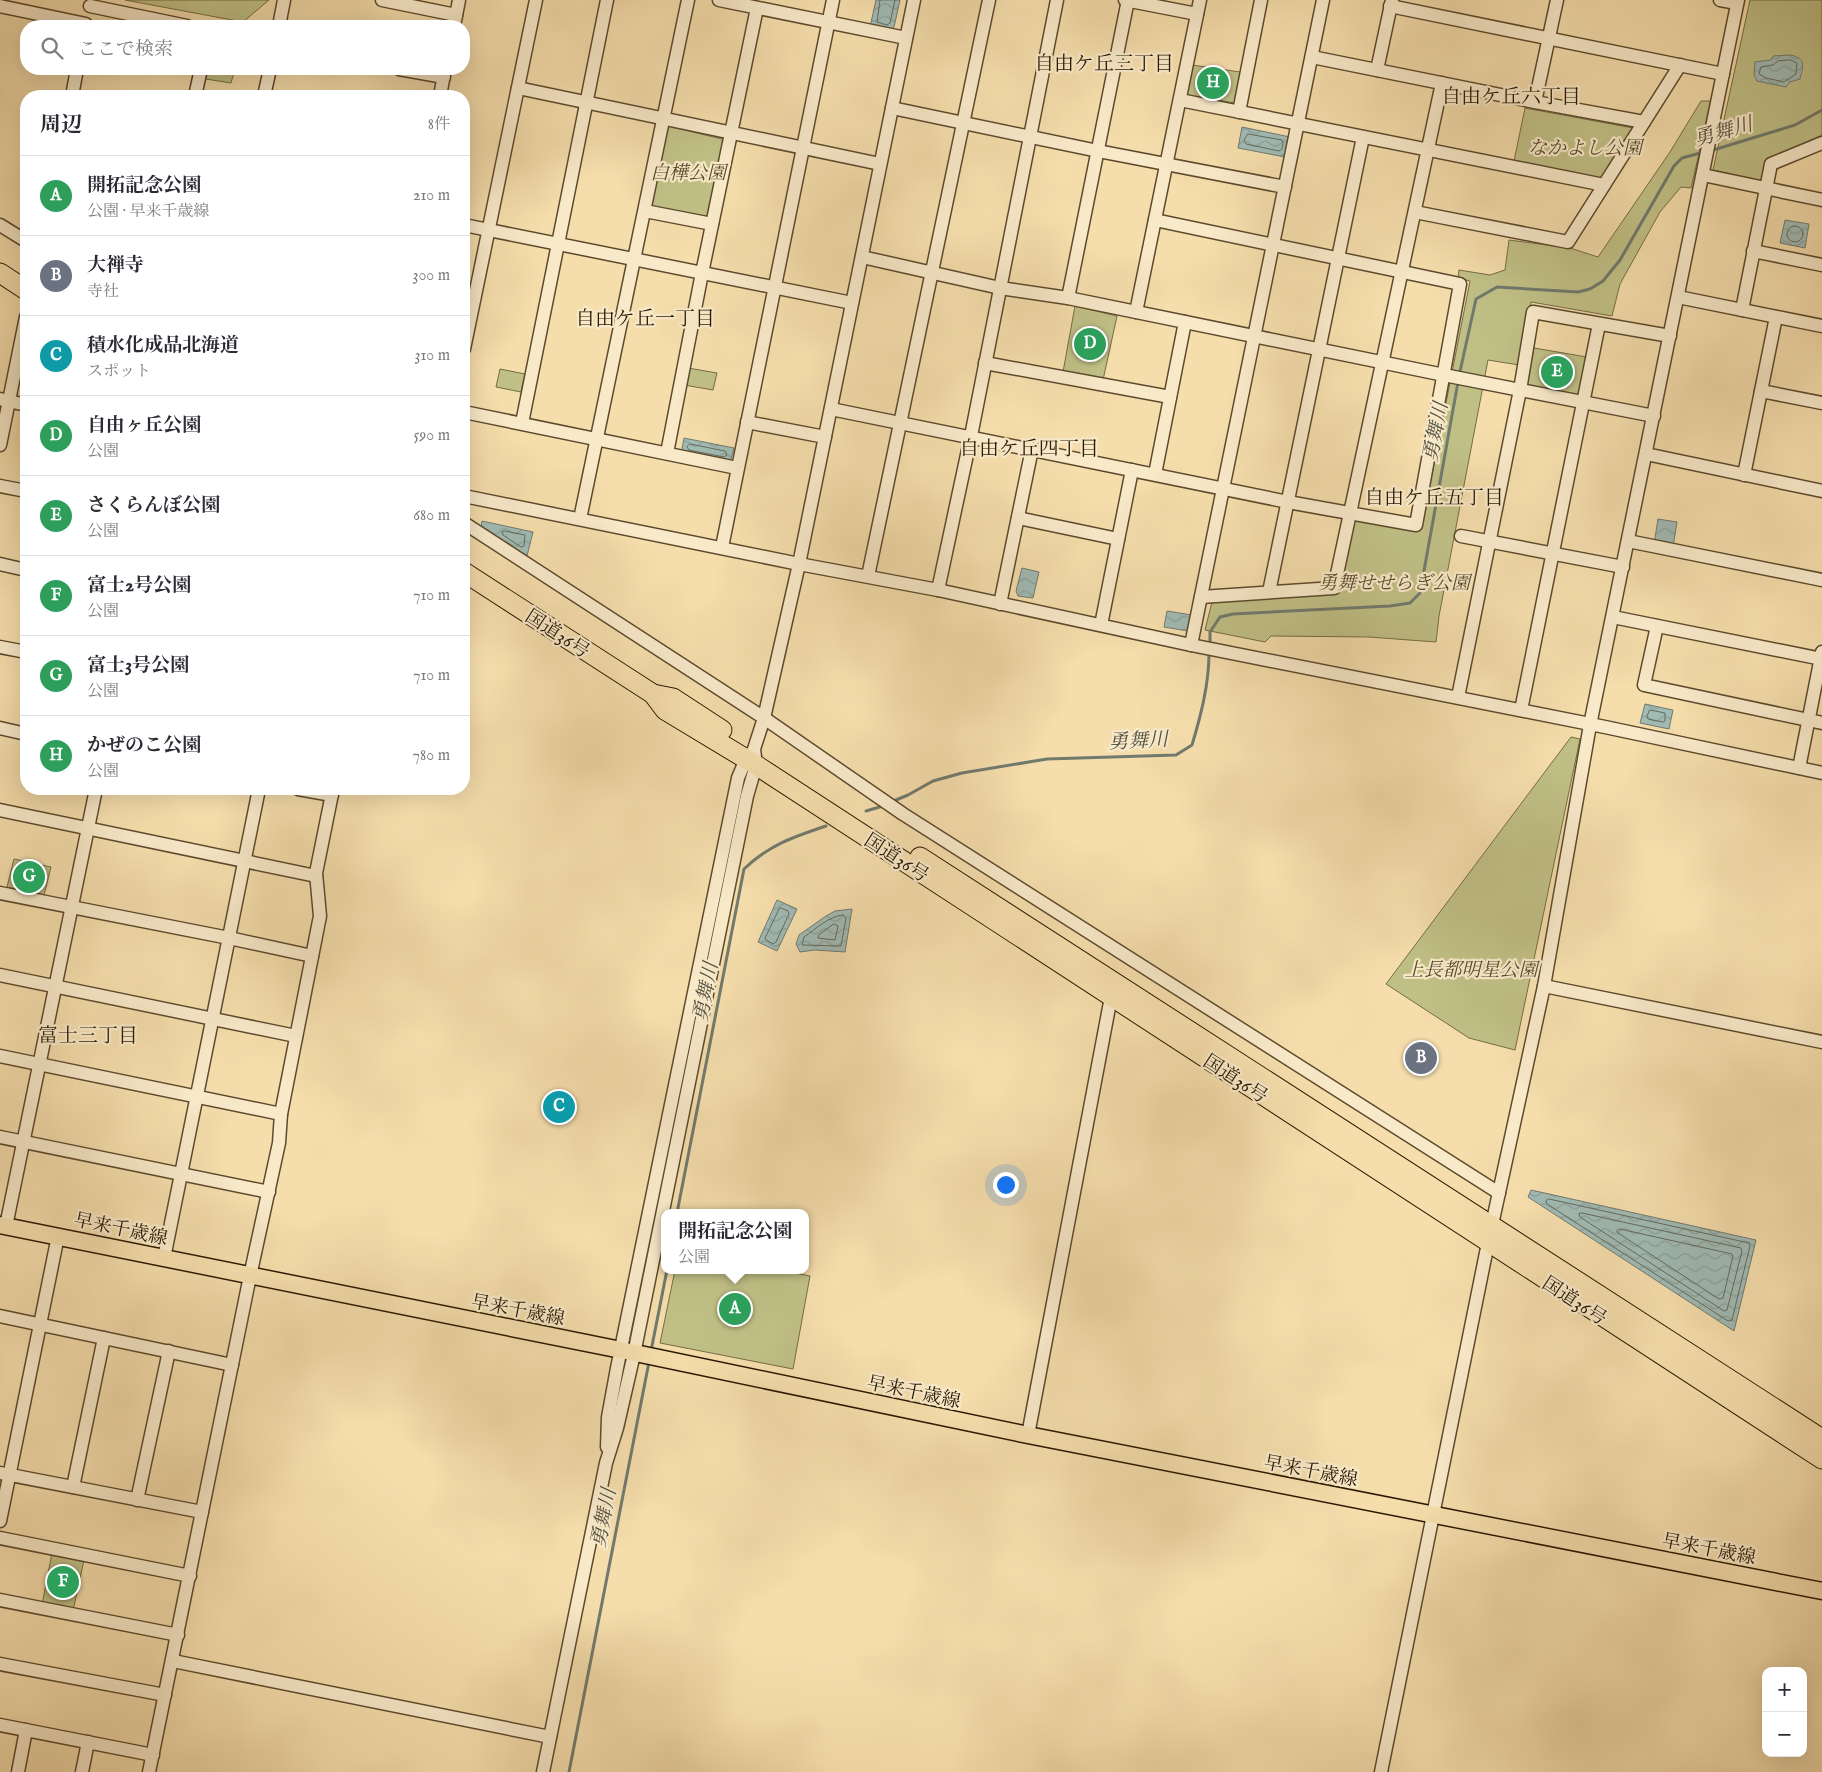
<!DOCTYPE html>
<html lang="ja">
<meta charset="utf-8">
<style>
body{margin:0;font-family:"IM FELL English","Noto Serif JP",serif;background:#f2f2f3;color:#2b2b33}
.controls{position:absolute;right:15px;bottom:15px;display:grid;overflow:hidden;border-radius:10px;box-shadow:0 5px 20px #0002}
.controls button{width:45px;height:45px;display:grid;place-items:center;padding:0;border:0;border-bottom:1px solid #e1e1e2;background:#fff;color:#2b2b33;font:25px sans-serif}
.you{position:absolute;left:1005px;top:1184px;width:18px;height:18px;margin:-12px;border:4px solid #fff;border-radius:50%;background:#1a73e8;box-shadow:0 0 0 8px #1a73e833}
.badge{display:grid;place-items:center;width:32px;height:32px;border-radius:50%;background:#0f766e;color:#fff;font-size:16px;font-weight:700}
.pin{position:absolute;translate:-50% -50%;border:2px solid #fff;box-shadow:0 1px 5px #0006}
.popup{position:absolute;left:661px;top:1209px;width:148px;height:65px;box-sizing:border-box;display:grid;place-content:center;border-radius:10px;background:#fff;filter:drop-shadow(0 1px 4px #0005);font-size:16px;white-space:nowrap;color:#7c7c81}
.popup b{font-size:19px;color:#2b2b33}
.popup::after{content:'';position:absolute;left:50%;top:100%;margin-left:-10px;border:10px solid transparent;border-top-color:#fff}
.list{margin:0;padding:0;list-style:none}
h2{display:flex;justify-content:space-between;align-items:center;height:65px;margin:0;padding:0 20px;font-size:21px}
h2 small{font-size:16px;font-weight:400;color:#7c7c81}
.list li{display:grid;grid-template-columns:32px 1fr auto;gap:15px;align-items:center;box-sizing:border-box;height:80px;padding:0 20px;border-top:1px solid #e1e1e2}
.list b{display:block;font-size:19px;white-space:nowrap}
.list p{margin:0;font-size:16px;white-space:nowrap;color:#7c7c81}
.list em{font-size:16px;font-style:normal;color:#7c7c81}
.icon{flex:none;width:28px;height:28px;fill:none;stroke:currentColor;stroke-width:2;stroke-linecap:round;stroke-linejoin:round}
.map{position:relative;flex:none;width:1822px;height:1772px;overflow:hidden}
.search{position:absolute;background:#fff;box-shadow:0 5px 20px #0002;left:20px;top:20px;width:450px;height:55px;display:flex;align-items:center;gap:12px;box-sizing:border-box;padding:0 18px;border-radius:20px;color:#7c7c81;font-size:19px}
.panel{position:absolute;background:#fff;box-shadow:0 5px 20px #0002;left:20px;top:90px;width:450px;height:705px;border-radius:20px}
.map>svg:first-child{display:block}
</style>
<div class="map">
<svg width="1822" height="1772" viewBox="0 0 1822 1772">
<defs>
<pattern id="water-waves" width="16" height="10" patternUnits="userSpaceOnUse" patternTransform="scale(1.25)"><rect width="16" height="10" fill="#a0bab4"/><path d="M0 5q4-4 8 0t8 0" fill="none" stroke="#8a9f99"/></pattern>
</defs>
<rect width="100%" height="100%" fill="#f5ddac"/>
<filter id="stains"><feTurbulence type="fractalNoise" baseFrequency=".004" numOctaves="4"/><feColorMatrix values="0 0 0 0 .2 0 0 0 0 .09 0 0 0 0 .02 0 0 0 .5 -.17"/></filter>
<radialGradient id="worn" r=".72"><stop offset=".6" stop-color="#630" stop-opacity="0"/><stop offset="1" stop-color="#630" stop-opacity=".3"/></radialGradient>
<!-- green -->
<g fill="#c0c086" stroke="#756c44">
<polygon points="125,0 269,0 243,22"/>
<polygon points="1750,0 1822,0 1822,135 1766,163 1762,181 1713,170"/>
<polygon points="1192,65 1240,72 1235,103 1187,95"/>
<polygon points="208,69 235,69 231,83 206,79"/>
<polygon points="1701,101 1711,101 1691,188 1681,187 1660,212 1620,284 1612,316 1531,302 1519,365 1488,360 1439,616 1436,642 1369,637 1271,636 1265,642 1205,630 1212,602 1339,593 1355,519 1421,530 1470,281 1458,278 1459,270 1490,275 1505,270 1509,240 1570,248 1598,257 1670,152"/>
<polygon points="1525,108 1633,128 1602,179 1514,161"/>
<polygon points="668,126 726,140 709,219 649,207"/>
<polygon points="1075,306 1117,316 1103,380 1063,372"/>
<polygon points="1534,348 1587,357 1578,396 1526,387"/>
<polygon points="688,368 717,373 713,390 684,385"/>
<polygon points="500,369 525,374 521,392 496,387"/>
<polygon points="1571,737 1580,739 1515,1050 1469,1038 1386,984"/>
<polygon points="14,859 51,867 44,895 7,887"/>
<polygon points="675,1270 779,1270 810,1276 793,1369 660,1343"/>
<polygon points="52,1553 84,1560 73,1611 42,1605"/>
</g>
<!-- water -->
<g fill="url(#water-waves)" stroke="#717a6d">
<polygon points="876,0 900,0 894,27 890,31 870,27"/>
<path d="M1790 55C1807 58 1803 66 1800 79L1790 82 1786 87 1757 81 1754 75 1755 62 1771 60 1773 56Z"/>
<polygon points="1242,127 1290,137 1285,157 1238,148"/>
<polygon points="1785,220 1809,224 1805,248 1780,243"/>
<polygon points="684,438 734,448 730,463 681,454"/>
<polygon points="1658,519 1677,522 1673,547 1654,544"/>
<polygon points="482,521 533,532 527,556 481,527"/>
<polygon points="1022,568 1039,572 1033,598 1018,596 1016,591"/>
<polygon points="1167,611 1192,615 1188,631 1164,627"/>
<polygon points="1645,704 1673,710 1669,729 1640,723"/>
<polygon points="777,900 797,909 777,951 758,942"/>
<polygon points="852,909 845,952 815,950 800,952 796,944 799,935 826,916 835,911"/>
<polygon points="1531,1190 1756,1240 1734,1331 1528,1197"/>
</g>
<g fill="none" stroke-linecap="round" stroke-linejoin="round">
<!-- shore -->
<g stroke="#656a5b" stroke-width="1">
<polyline points="880,0 877,22 887,25 890,23 895,0"/>
<polygon points="1790,60 1797,63 1796,74 1784,82 1766,78 1759,74 1761,67 1773,65 1778,61"/>
<polygon points="1248,134 1282,140 1283,143 1282,149 1279,151 1246,144 1244,141"/>
<circle cx="1795" cy="234" r="8"/>
<polygon points="690,444 725,451 727,455 724,457 689,450 687,447"/>
<polygon points="505,531 525,535 524,546 521,547 503,535 502,532"/>
<polygon points="1650,710 1665,713 1665,721 1663,722 1648,719 1647,717"/>
<polygon points="781,908 788,911 789,914 776,942 773,944 766,940 765,938 779,909"/>
<path d="M843 915 846 918 841 946 802 945 804 937C816 929 829 916 843 915Z"/>
<polygon points="834,924 838,926 835,940 818,938 819,935"/>
<polygon points="1549,1199 1749,1243 1750,1246 1732,1320 1728,1321 1547,1204 1546,1201"/>
<polygon points="1582,1213 1741,1248 1742,1251 1727,1310 1724,1311 1580,1217 1579,1214"/>
<polygon points="1620,1229 1732,1254 1733,1256 1723,1298 1719,1299 1618,1233 1617,1231"/>
</g>
<!-- stream -->
<g stroke="#717a6d" stroke-width="3">
<polyline points="1710,151 1795,125 1822,110"/>
<polyline points="1459,376 1476,299 1497,287 1578,292 1590,289 1603,281 1620,260 1674,166 1682,158 1704,152"/>
<polyline points="1210,646 1210,632 1220,617 1233,614 1390,606 1410,603 1420,593 1458,382"/>
<path d="M891 802 908 795 933 781 962 773 1047 759 1176 755 1192 745C1201 715 1209 684 1209 653"/>
<polyline points="866,811 883,806"/>
<path d="M677 1213 744 869C769 845 793 837 826 826"/>
<polyline points="651,1351 667,1270"/>
<polyline points="569,1772 649,1362"/>
</g>
<defs>
<g id="minor">
<polyline points="382,0 456,15"/>
<polyline points="719,0 906,38"/>
<polyline points="1125,0 1197,14"/>
<polyline points="1720,0 1737,3"/>
<polyline points="0,6 86,24"/>
<polyline points="90,6 187,26"/>
<polyline points="1390,6 1723,74"/>
<polyline points="279,26 284,0"/>
<polyline points="454,26 459,0"/>
<polyline points="1312,57 1535,102 1644,122"/>
<polyline points="399,69 444,77"/>
<polyline points="1377,70 1392,0"/>
<polyline points="518,88 880,164"/>
<polyline points="72,96 77,69"/>
<polyline points="195,96 201,69"/>
<polyline points="264,96 270,69"/>
<polyline points="440,96 445,69"/>
<polyline points="1180,100 1604,185"/>
<polyline points="1535,102 1557,0"/>
<polyline points="892,108 1098,151 1285,187"/>
<polyline points="1239,112 1261,0"/>
<polyline points="1703,175 1822,200"/>
<polyline points="645,211 712,224"/>
<polyline points="1415,212 1568,242 1680,65"/>
<polyline points="0,225 26,241"/>
<polyline points="464,225 852,303"/>
<polyline points="1753,251 1822,265"/>
<polyline points="862,257 1000,288 1068,298 1449,376 1654,416"/>
<polyline points="1678,297 1822,326"/>
<polyline points="1068,298 1128,0"/>
<polyline points="1742,310 1771,164 1822,143"/>
<polyline points="1136,312 1200,0"/>
<polyline points="464,349 536,0"/>
<polyline points="985,363 1170,397"/>
<polyline points="1761,391 1822,403"/>
<polyline points="0,399 26,405"/>
<polyline points="831,409 1288,502 1416,525 1460,284 1155,220"/>
<polyline points="464,412 737,468"/>
<polyline points="747,422 825,437"/>
<polyline points="522,423 607,0"/>
<polyline points="0,445 26,317"/>
<polyline points="667,453 702,273 757,8"/>
<polyline points="1646,454 1822,491"/>
<polyline points="1155,474 1185,322"/>
<polyline points="1744,475 1776,317"/>
<polyline points="0,486 26,491"/>
<polyline points="464,496 799,564 938,590 1191,645 1605,727 1822,773"/>
<polyline points="1018,518 1118,539"/>
<polyline points="580,519 688,0"/>
<polyline points="464,523 764,718 903,814 1499,1193"/>
<polyline points="1461,536 1623,567"/>
<polyline points="1628,541 1822,580"/>
<polyline points="722,547 833,0"/>
<polyline points="0,564 26,570"/>
<polyline points="868,576 989,0"/>
<polyline points="938,590 971,436 1057,0"/>
<polyline points="1269,592 1363,137"/>
<polyline points="1201,597 1334,588 1442,83"/>
<polyline points="1000,604 1032,449"/>
<polyline points="1613,617 1822,659"/>
<polyline points="1101,625 1132,470"/>
<polyline points="1657,626 1644,685 1822,723"/>
<polyline points="1191,645 1323,0"/>
<polyline points="0,647 26,652"/>
<polyline points="1458,697 1520,390 1533,312 1670,336"/>
<polyline points="1521,710 1599,324"/>
<polyline points="0,728 26,734"/>
<polyline points="1799,768 1822,652"/>
<polyline points="298,789 332,795"/>
<polyline points="0,810 316,876"/>
<polyline points="0,893 229,938 312,956"/>
<polyline points="0,975 296,1036"/>
<polyline points="1544,986 1822,1042"/>
<polyline points="0,1056 281,1114"/>
<polyline points="0,1137 269,1192"/>
<polyline points="6,1226 96,789"/>
<polyline points="164,1258 259,789"/>
<polyline points="0,1316 232,1365"/>
<polyline points="1028,1435 1111,997 1115,992"/>
<polyline points="607,1447 608,1417 617,1368 738,778 746,759 751,753"/>
<polyline points="0,1473 202,1512"/>
<polyline points="73,1487 104,1338"/>
<polyline points="137,1500 169,1351"/>
<polyline points="0,1521 58,1236"/>
<polyline points="0,1538 190,1576"/>
<polyline points="0,1600 178,1635"/>
<polyline points="173,1661 550,1737"/>
<polyline points="0,1664 165,1695"/>
<polyline points="0,1725 153,1755"/>
<polyline points="18,1772 26,1730"/>
<polyline points="82,1772 88,1742"/>
<polyline points="149,1772 250,1276 279,1143 281,1114 320,916 316,873 333,789"/>
<polyline points="543,1772 606,1463 617,1428 634,1354 747,796 756,765 754,749 764,718 799,564 914,0"/>
<polyline points="1381,1772 1488,1243 1544,986 1590,725 1738,0"/>
</g>
<polyline id="major" points="0,1225 621,1350 1028,1435 1822,1591"/>
<g id="highway">
<polyline points="0,273 26,290"/>
<polyline points="464,572 653,694 665,710 756,765 1822,1459"/>
<polyline points="653,694 673,698 722,730"/>
<polyline points="920,857 1822,1439"/>
</g>
</defs>
<!-- minor casing -->
<use href="#minor" stroke="#5d4a2c" stroke-width="15"/>
<!-- major casing -->
<use href="#major" stroke="#2a1902" stroke-width="19"/>
<!-- highway casing -->
<use href="#highway" stroke="#2a1902" stroke-width="21"/>
<!-- minor -->
<use href="#minor" stroke="#f8e9c9" stroke-width="12"/>
<!-- major -->
<use href="#major" stroke="#f5ddac" stroke-width="16"/>
<!-- highway -->
<use href="#highway" stroke="#f5ddac" stroke-width="19"/>
</g>
<g text-anchor="middle" stroke-width="4.5" stroke-linejoin="round" paint-order="stroke">
<!-- park labels -->
<g font-size="19" font-style="italic" fill="#574b2a" stroke="#f8e9c9">
<text x="1585" y="154">なかよし公園</text>
<text x="688" y="179">白樺公園</text>
<text x="1394" y="589">勇舞せせらぎ公園</text>
<text x="1471" y="976">上長都明星公園</text>
</g>
<!-- street labels -->
<g font-size="19" fill="#2a1902" stroke="#f8e9c9">
<text transform="translate(558 633) rotate(33)" y="7">国道36号</text>
<text transform="translate(897 857) rotate(33)" y="7">国道36号</text>
<text transform="translate(1236 1078) rotate(33)" y="7">国道36号</text>
<text transform="translate(121 1228) rotate(12)" y="7">早来千歳線</text>
<text transform="translate(1575 1300) rotate(33)" y="7">国道36号</text>
<text transform="translate(518 1309) rotate(11)" y="7">早来千歳線</text>
<text transform="translate(914 1391) rotate(12)" y="7">早来千歳線</text>
<text transform="translate(1311 1470) rotate(11)" y="7">早来千歳線</text>
<text transform="translate(1709 1548) rotate(11)" y="7">早来千歳線</text>
</g>
<!-- neighbourhood labels -->
<g font-size="20" fill="#2a1902" stroke="#f8e9c9">
<text x="1104" y="70">自由ケ丘三丁目</text>
<text x="1511" y="103">自由ケ丘六丁目</text>
<text x="645" y="325">自由ケ丘一丁目</text>
<text x="1029" y="455">自由ケ丘四丁目</text>
<text x="1434" y="504">自由ケ丘五丁目</text>
<text x="88" y="1042">富士三丁目</text>
</g>
<!-- water labels -->
<g font-size="20" font-style="italic" fill="#535140" stroke="#f8e9c9">
<text transform="translate(1723 131) rotate(-16)" y="7">勇舞川</text>
<text transform="translate(1435 432) rotate(-79)" y="7">勇舞川</text>
<text transform="translate(1138 740) rotate(-3)" y="7">勇舞川</text>
<text transform="translate(705 992) rotate(-79)" y="7">勇舞川</text>
<text transform="translate(603 1518) rotate(-79)" y="7">勇舞川</text>
</g>
</g>
<rect width="100%" height="100%" filter="url(#stains)"/>
<rect width="100%" height="100%" fill="url(#worn)"/>
</svg>
<div class="controls">
<button>+</button>
<button>−</button>
</div>
<div class="you"></div>
<div class="pin badge" style="left:735px;top:1309px;background:#2e9e5b">A</div>
<div class="popup"><b>開拓記念公園</b>公園</div>
<div class="pin badge" style="left:1421px;top:1058px;background:#6b7280">B</div>
<div class="pin badge" style="left:559px;top:1107px;background:#0f9aa8">C</div>
<div class="pin badge" style="left:1090px;top:344px;background:#2e9e5b">D</div>
<div class="pin badge" style="left:1557px;top:372px;background:#2e9e5b">E</div>
<div class="pin badge" style="left:63px;top:1582px;background:#2e9e5b">F</div>
<div class="pin badge" style="left:29px;top:877px;background:#2e9e5b">G</div>
<div class="pin badge" style="left:1213px;top:83px;background:#2e9e5b">H</div>
<div class="search"><svg class="icon" aria-label="search" viewBox="0 0 24 24"><circle cx="10" cy="10" r="6"/><path d="M15 15l6 6"/></svg>ここで検索</div>
<section class="panel">
<h2>周辺<small>8件</small></h2>
<ul class="list">
<li><span class="badge" style="background:#2e9e5b">A</span><div><b>開拓記念公園</b><p>公園 · 早来千歳線</p></div><em>210 m</em></li>
<li><span class="badge" style="background:#6b7280">B</span><div><b>大禅寺</b><p>寺社</p></div><em>300 m</em></li>
<li><span class="badge" style="background:#0f9aa8">C</span><div><b>積水化成品北海道</b><p>スポット</p></div><em>310 m</em></li>
<li><span class="badge" style="background:#2e9e5b">D</span><div><b>自由ヶ丘公園</b><p>公園</p></div><em>590 m</em></li>
<li><span class="badge" style="background:#2e9e5b">E</span><div><b>さくらんぼ公園</b><p>公園</p></div><em>680 m</em></li>
<li><span class="badge" style="background:#2e9e5b">F</span><div><b>富士2号公園</b><p>公園</p></div><em>710 m</em></li>
<li><span class="badge" style="background:#2e9e5b">G</span><div><b>富士3号公園</b><p>公園</p></div><em>710 m</em></li>
<li><span class="badge" style="background:#2e9e5b">H</span><div><b>かぜのこ公園</b><p>公園</p></div><em>780 m</em></li>
</ul>
</section>
</div>
